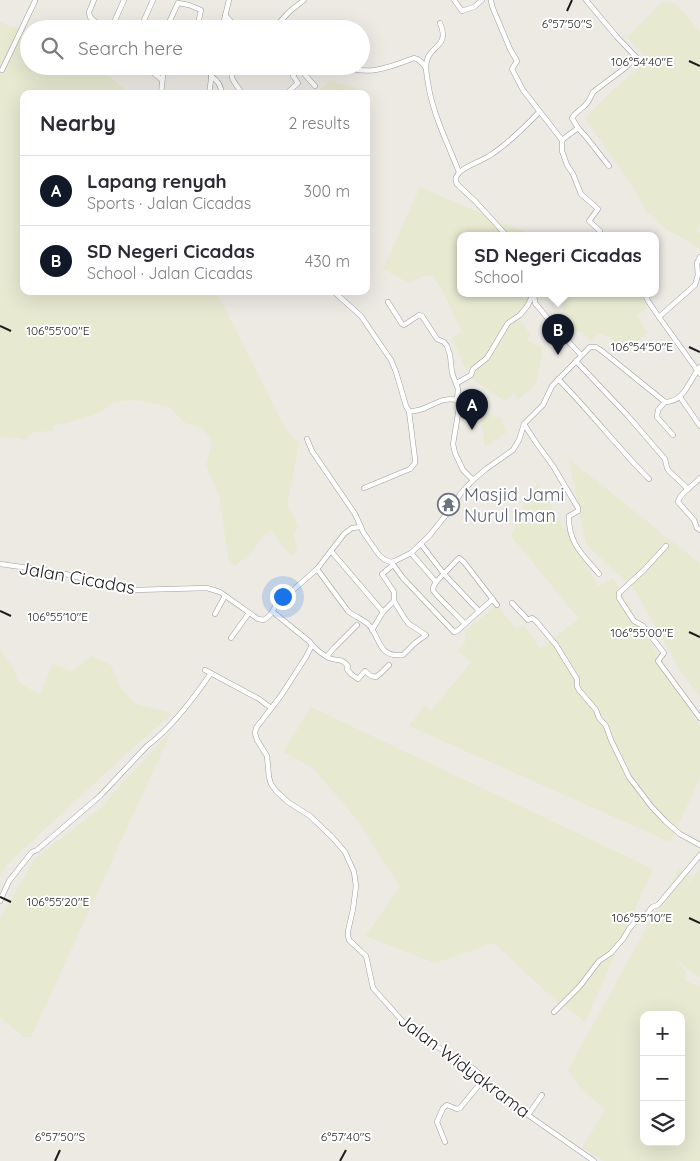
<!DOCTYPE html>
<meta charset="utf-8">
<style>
body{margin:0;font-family:Quicksand,sans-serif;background:#f7f7f7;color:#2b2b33}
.controls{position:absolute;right:15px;bottom:15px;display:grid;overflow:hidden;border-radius:10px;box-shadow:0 5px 20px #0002}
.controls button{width:45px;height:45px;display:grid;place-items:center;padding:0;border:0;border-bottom:1px solid #e1e1e2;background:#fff;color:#2b2b33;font:25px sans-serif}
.you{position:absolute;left:282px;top:596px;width:18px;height:18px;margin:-12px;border:4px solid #fff;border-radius:50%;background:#1a73e8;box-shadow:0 0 0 8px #1a73e833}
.badge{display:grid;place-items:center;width:32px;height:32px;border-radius:50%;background:#111827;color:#fff;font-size:16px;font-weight:700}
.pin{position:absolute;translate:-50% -41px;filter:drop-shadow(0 1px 2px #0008)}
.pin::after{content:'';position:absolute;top:26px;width:18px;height:15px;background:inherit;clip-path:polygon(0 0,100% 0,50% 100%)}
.popup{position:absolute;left:457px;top:232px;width:202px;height:65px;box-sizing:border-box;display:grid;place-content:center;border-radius:10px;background:#fff;filter:drop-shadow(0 1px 4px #0005);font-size:16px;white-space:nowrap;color:#7c7c81}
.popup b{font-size:19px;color:#2b2b33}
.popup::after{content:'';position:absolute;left:50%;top:100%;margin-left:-10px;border:10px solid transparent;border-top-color:#fff}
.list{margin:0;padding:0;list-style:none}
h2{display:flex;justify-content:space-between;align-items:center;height:65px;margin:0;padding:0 20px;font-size:21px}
h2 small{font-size:16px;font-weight:400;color:#7c7c81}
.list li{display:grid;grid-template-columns:32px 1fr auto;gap:15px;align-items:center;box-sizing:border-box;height:70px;padding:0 20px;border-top:1px solid #e1e1e2}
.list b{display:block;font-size:19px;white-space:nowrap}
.list p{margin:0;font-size:16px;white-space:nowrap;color:#7c7c81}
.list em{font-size:16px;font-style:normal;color:#7c7c81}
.icon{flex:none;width:28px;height:28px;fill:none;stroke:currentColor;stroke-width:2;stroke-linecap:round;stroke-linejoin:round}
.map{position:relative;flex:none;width:700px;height:1161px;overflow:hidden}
.search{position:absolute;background:#fff;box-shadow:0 5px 20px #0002;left:20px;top:20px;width:350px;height:55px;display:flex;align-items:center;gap:12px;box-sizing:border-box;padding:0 18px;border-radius:28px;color:#7c7c81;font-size:19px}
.panel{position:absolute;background:#fff;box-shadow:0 5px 20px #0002;left:20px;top:90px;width:350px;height:205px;border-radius:10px}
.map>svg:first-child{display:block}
</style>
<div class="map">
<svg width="700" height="1161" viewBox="0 0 700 1161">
<rect width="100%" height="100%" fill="#edeae4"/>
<!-- farmland -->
<g fill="#e7e9d1" fill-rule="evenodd">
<polygon points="662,2 676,4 700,32 700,223 697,231 700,234 700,249 690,242 666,229 646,211 634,188 585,118 616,87 639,69 647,59 627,37"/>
<polygon points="0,22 29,32 29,66 95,66 131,94 24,94 24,291 216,291 286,430 299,443 287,505 294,517 298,527 294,535 297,548 293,556 285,550 272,531 265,534 250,554 235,566 229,562 219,495 206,466 212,440 202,428 185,423 168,406 133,400 114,402 101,412 68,423 54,425 52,431 34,432 24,440 16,438 0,437"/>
<polygon points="330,81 357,88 352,94 313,94"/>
<polygon points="420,187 534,236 460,236 460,294 535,294 518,317 530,334 527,341 543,347 536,384 519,399 514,394 505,401 474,381 463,363 452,338 462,332 443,291 432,276 423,276 409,283 383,269"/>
<polygon points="564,294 639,294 647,309 637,315 647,332 628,354 610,337 598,333 591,341 581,332 567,330 562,318"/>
<polygon points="480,410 502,419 506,433 485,447"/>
<polygon points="569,459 700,564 700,696 680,670 635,590 586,544"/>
<polygon points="538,483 598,586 613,578 700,727 700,779 670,842 409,726 424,706 431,711 471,662 458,651 465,643 465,631 497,605 515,628 524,626 540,648 579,619 511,536 527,498"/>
<polygon points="0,650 12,666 18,681 39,695 53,664 73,671 92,656 111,665 120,687 135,704 165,711 172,714 128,752 7,864 0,877"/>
<polygon points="311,707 653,869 585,1022 544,990 494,943 435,963 365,936 400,887 358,821 313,768 283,752"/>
<polygon points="172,730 31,1037 24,1037 0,1017 0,918 35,858 97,811"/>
<path d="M700 868V978L676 960 686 972 685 981 700 987V1161H604L582 1148 605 1110 582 1089 568 1070 679 869 691 877 681 894ZM644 1015H681V1142H644Z"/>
</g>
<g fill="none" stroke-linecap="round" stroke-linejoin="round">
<defs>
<g id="street">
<polyline points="94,0 89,12 90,17 103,29"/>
<polyline points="454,0 462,11 474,7 482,0"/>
<polyline points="491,0 492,6 510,49 517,61 512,69 523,90 562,140 562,151 567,165 573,174 581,194 598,209 589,221 600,231 597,236"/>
<polyline points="225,15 238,29"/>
<path d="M440 23C451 49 427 44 426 66 426 74 428 82 429 89 435 119 448 144 459 172"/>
<polyline points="111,29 124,0"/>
<polyline points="140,29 153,0"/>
<polyline points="166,29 178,3 189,5 201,10 197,29"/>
<polyline points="222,29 229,0"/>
<polyline points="273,29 290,11 304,0"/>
<polyline points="145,66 162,80"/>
<path d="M235 66C226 78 237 83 242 94"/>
<path d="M345 66C368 77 392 66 414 58 420 59 422 63 426 68"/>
<polyline points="298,67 315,86"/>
<polyline points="2,70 35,1"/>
<path d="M211 76C217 80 222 86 221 94"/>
<polyline points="161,94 164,66"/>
<polyline points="209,94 213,66"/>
<polyline points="286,94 298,83 293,76 299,68"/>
<path d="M578 128 572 118C576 111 583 109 587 103 590 100 591 96 593 92L625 68 636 57 617 37 586 0"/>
<path d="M562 140 578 128C589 139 598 153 609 166"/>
<path d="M507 236 476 202 457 184C455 180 455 178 458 174 464 166 480 162 489 156 508 144 523 129 539 112"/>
<path d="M333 291 361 316 382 347 391 360 396 372 406 406 409 411C426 413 439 395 457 400L459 408 453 444 455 453 463 470 473 480"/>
<polyline points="534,294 535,303 555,327 581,355"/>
<polyline points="645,294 648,301 659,317 700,374"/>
<polyline points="388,302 402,324 404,325 419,315 422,316 437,339 444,342 447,346 450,355 452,373 458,389 457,400"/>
<polyline points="659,317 695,285 698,275 697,263 700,257"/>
<polyline points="576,361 628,416 665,459 667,468 669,471 688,489"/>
<path d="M558 379C590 411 617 447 649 479"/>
<polyline points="457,383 471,375 473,369 487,358 508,323 520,315 528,305 533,294"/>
<polyline points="680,397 700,426"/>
<polyline points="665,402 658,410 657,417 673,435"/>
<path d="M524 424 537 444 553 466 578 508V511L569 516C568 543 583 555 599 574"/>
<polyline points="307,439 312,451 355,514 361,527"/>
<path d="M700 478C694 485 679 494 678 502L694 520 697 528 700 530"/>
<polyline points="364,488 410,469 415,463 415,459 409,411"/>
<polyline points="421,544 444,574 479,611"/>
<polyline points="666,546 644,570 619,593 619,598 634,621 643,626 664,653 658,661 700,718"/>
<polyline points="331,551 383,612"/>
<polyline points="411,553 436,582"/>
<polyline points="392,563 403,578 454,632 457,631 493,599"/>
<path d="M0 564 57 572 117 587 134 590 207 588 220 592 258 619 264 620 271 614 276 605 284 598 317 569 344 534 352 528 361 527 363 532 379 555 385 560 391 562 395 561 411 553 430 535 449 511 461 493 473 480 486 469 513 450 519 440 524 424 543 405 552 386 590 347H596L602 351 665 402C685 402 689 380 700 367"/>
<path d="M317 569 348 611C354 616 362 619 368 624 381 637 377 658 403 655L415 643 426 635 409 624 405 619 394 601V592L382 574 393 565"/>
<polyline points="512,603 528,620 532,618 536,621 556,645 577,679 577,686 579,690 596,710 599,718 606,726 611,740 629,777 651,806 665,821 680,834 700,845"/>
<polyline points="273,612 310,642 312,645 306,657 280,697 256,728 255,733 257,740 267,756 269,777 271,784 276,791 288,802 310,816 332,837 345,852 354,872 356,886 353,909 348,931 348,936 349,940 366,956 373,988 405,1024 431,1043 474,1069 493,1087 528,1115 594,1161"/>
<polyline points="215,614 225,596"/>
<path d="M465 624C460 618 434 594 433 590 433 587 434 585 436 582L459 558 464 562 497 605"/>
<polyline points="372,630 383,612 394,601"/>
<polyline points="231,638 249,613"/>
<path d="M312 645C317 650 323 655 329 658 340 662 340 657 348 666L347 669 351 674 358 679 365 671 371 676 376 677 381 673 389 665"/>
<polyline points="327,656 334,648 357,625"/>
<polyline points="205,670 259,699 271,708"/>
<path d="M0 901 9 881 32 852 37 850 100 796 147 746C171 728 194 698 211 673"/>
<polyline points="554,1012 580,986 599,961 611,953 623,939 629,929 634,923 647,914 652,907 658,905 700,855"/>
<polyline points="528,1115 542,1095"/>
<polyline points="445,1142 437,1122 443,1108 447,1105 457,1109 460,1108 484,1079"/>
</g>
</defs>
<!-- street casing -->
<use href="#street" stroke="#9e9e9e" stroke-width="5.5"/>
<!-- street -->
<use href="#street" stroke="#fff" stroke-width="4.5"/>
</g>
<!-- ticks -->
<path fill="none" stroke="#1d1d1d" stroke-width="2" d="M567 11 572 0M689 61 700 66M0 326 11 331M689 347 700 352M0 611 11 616M689 632 700 637M0 897 11 902M689 918 700 923M55 1161 60 1150M340 1161 346 1150"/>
<!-- icons -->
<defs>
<symbol id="temple-ring" viewBox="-11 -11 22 22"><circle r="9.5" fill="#fff" stroke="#6b7280" stroke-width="1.5"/><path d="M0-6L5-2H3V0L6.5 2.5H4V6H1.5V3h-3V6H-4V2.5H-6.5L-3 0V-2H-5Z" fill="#6b7280"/></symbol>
</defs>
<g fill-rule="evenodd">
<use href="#temple-ring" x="436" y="492" width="25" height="25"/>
</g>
<g text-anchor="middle" stroke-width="4" stroke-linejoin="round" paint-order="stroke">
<!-- worship labels -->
<g font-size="18" fill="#5b616d" stroke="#fff" text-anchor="start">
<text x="464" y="501">Masjid Jami<tspan x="464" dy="21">Nurul Iman</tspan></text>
</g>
<!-- street labels -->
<g font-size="18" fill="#1d1d1d" stroke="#fff">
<text transform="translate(77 578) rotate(10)" y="6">Jalan Cicadas</text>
<text transform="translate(464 1066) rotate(37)" y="6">Jalan Widyakrama</text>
</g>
</g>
<g font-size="12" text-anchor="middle" fill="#1d1d1d" stroke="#fff" stroke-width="4" stroke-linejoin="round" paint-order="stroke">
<text x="567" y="28">6°57'50"S</text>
<text x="642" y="66">106°54'40"E</text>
<text x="58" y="335">106°55'00"E</text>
<text x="642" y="351">106°54'50"E</text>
<text x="58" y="621">106°55'10"E</text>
<text x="642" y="637">106°55'00"E</text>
<text x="58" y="906">106°55'20"E</text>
<text x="642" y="922">106°55'10"E</text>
<text x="60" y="1141">6°57'50"S</text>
<text x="346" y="1141">6°57'40"S</text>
</g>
</svg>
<div class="controls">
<button>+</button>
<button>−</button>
<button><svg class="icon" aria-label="layers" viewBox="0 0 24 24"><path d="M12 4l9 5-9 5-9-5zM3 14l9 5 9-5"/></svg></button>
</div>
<div class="you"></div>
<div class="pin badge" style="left:472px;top:430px">A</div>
<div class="pin badge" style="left:558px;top:355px">B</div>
<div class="popup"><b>SD Negeri Cicadas</b>School</div>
<div class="search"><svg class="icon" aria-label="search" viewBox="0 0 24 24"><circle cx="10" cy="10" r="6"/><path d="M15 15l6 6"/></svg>Search here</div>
<section class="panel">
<h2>Nearby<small>2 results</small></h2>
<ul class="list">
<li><span class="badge">A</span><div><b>Lapang renyah</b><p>Sports · Jalan Cicadas</p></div><em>300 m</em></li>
<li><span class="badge">B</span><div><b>SD Negeri Cicadas</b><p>School · Jalan Cicadas</p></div><em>430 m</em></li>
</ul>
</section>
</div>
